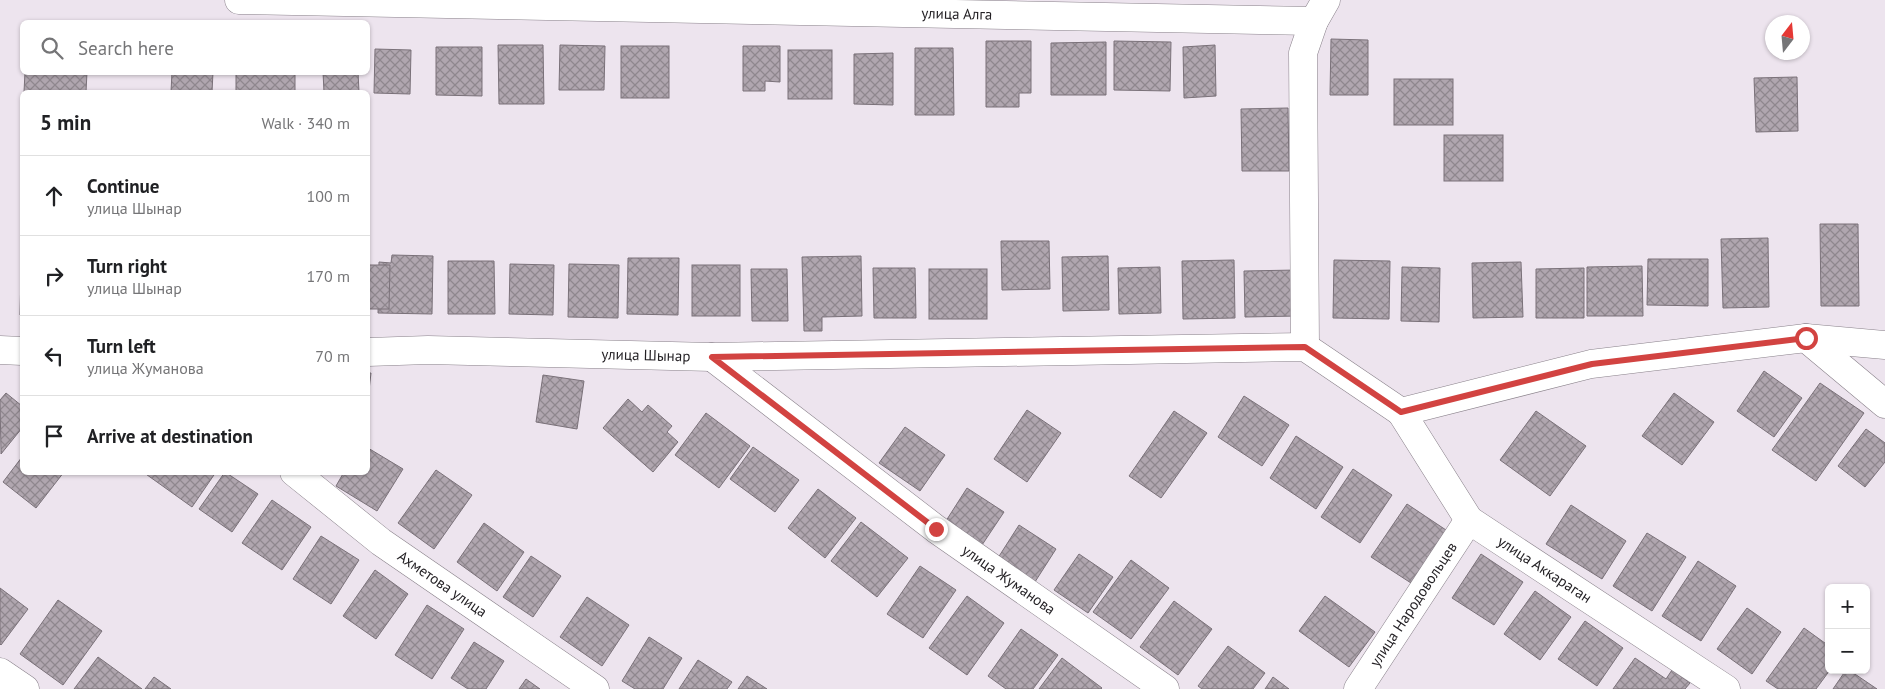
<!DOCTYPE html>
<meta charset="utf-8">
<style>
body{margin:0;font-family:"PT Sans",sans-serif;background:#f6f6f6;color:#202124}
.controls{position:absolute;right:15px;bottom:15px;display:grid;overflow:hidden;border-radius:8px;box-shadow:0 1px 4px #0004}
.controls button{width:45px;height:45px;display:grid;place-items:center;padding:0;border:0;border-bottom:1px solid #e0e0e0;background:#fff;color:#202124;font:25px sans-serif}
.compass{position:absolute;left:1765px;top:15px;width:45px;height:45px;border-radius:50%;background:#fff;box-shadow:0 1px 4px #0004;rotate:16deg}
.stop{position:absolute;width:15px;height:15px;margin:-11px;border:4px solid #d24341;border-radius:50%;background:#fff}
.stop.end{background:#d24341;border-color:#fff;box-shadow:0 1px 5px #0008}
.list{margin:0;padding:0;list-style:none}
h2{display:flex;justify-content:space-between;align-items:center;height:65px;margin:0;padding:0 20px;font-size:21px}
h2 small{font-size:16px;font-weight:400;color:#757577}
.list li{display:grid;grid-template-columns:32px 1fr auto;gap:15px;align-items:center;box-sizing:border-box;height:80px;padding:0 20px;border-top:1px solid #e0e0e0}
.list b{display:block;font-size:19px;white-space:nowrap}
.list p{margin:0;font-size:16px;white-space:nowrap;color:#757577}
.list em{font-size:16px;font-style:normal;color:#757577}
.icon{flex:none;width:28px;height:28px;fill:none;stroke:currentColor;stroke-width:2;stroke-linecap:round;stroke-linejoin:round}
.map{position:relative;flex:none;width:1885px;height:689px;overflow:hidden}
.search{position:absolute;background:#fff;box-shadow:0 1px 4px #0004;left:20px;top:20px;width:350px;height:55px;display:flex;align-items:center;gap:12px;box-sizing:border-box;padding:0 18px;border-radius:8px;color:#757577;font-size:19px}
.panel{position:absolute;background:#fff;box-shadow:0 1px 4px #0004;left:20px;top:90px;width:350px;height:385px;border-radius:8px}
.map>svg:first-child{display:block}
</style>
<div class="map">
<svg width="1885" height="689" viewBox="0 0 1885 689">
<defs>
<pattern id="building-cross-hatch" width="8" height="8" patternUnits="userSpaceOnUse" patternTransform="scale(1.25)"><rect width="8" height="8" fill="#b0a6af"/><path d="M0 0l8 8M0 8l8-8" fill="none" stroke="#8f878e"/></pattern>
</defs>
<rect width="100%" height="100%" fill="#ede4ee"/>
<!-- building -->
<g fill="url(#building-cross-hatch)" stroke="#7a7179">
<polygon points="1331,39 1368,40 1368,95 1330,95"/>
<polygon points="986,41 1031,41 1031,93 1019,93 1019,107 986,107"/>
<polygon points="1114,41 1171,42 1170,91 1114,90"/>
<polygon points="1106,42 1106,95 1051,95 1051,43"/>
<polygon points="498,45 543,45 544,104 499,104"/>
<polygon points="560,45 605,46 604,90 559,90"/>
<polygon points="1215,45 1216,96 1184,98 1183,47"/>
<rect x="621" y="46" width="48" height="52"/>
<polygon points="743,46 780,46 780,82 765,81 765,91 743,91"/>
<polygon points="436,47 482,47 482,96 436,95"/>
<polygon points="915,48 953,48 954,115 915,115"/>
<polygon points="375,49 411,50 410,94 374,93"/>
<rect x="788" y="50" width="44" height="49"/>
<polygon points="893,53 893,105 854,104 854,54"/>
<polygon points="25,72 87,72 86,92 24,92"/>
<polygon points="172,72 213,72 212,92 171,92"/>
<rect x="236" y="72" width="59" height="20"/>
<polygon points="323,72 358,72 359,92 324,92"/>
<polygon points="1797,77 1798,131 1756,132 1754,78"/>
<rect x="1394" y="79" width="59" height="46"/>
<polygon points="1288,108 1289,171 1242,171 1241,109"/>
<rect x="1444" y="135" width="59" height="46"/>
<polygon points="1820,224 1858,224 1859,306 1821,306"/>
<polygon points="22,233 22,315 20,315"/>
<polygon points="1768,238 1769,307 1723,308 1721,239"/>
<polygon points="1001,241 1049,241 1050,289 1002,290"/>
<polygon points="392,255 433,256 432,314 378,313 379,262 391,263"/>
<polygon points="861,256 862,316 822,317 822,331 804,331 802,257"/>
<polygon points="1108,256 1109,310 1063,311 1062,257"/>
<polygon points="628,258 679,258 678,315 627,314"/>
<polygon points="1648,259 1708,259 1708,306 1647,305"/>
<polygon points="1234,260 1235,318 1183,319 1182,261"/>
<polygon points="1334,260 1390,261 1389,319 1333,318"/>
<polygon points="448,261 494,261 495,314 448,314"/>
<polygon points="1521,262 1523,317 1473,318 1472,263"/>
<polygon points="510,264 554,265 553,315 509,314"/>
<polygon points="569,264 619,265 618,318 568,317"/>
<polygon points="368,265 390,265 389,309 368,309"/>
<rect x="692" y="265" width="48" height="51"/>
<polygon points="1642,266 1643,316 1587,316 1587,267"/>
<polygon points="1160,267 1161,313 1119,314 1118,268"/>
<polygon points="1402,267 1440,268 1439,322 1401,321"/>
<polygon points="873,268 915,268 916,318 874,318"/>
<polygon points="1584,268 1584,318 1536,318 1536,269"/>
<polygon points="751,269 787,269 788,321 752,321"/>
<rect x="929" y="269" width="58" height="50"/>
<polygon points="1297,270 1298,316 1245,317 1244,271"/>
<polygon points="1764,371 1802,398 1774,437 1737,411"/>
<polygon points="368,373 371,373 368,399"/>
<polygon points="543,375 584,381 577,429 536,422"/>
<polygon points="1820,383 1864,413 1816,481 1772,450"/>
<polygon points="6,393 22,406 22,428 1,454 0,400"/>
<polygon points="1674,393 1714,422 1682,465 1642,436"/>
<polygon points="1244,396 1289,425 1262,466 1218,437"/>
<polygon points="628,399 642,412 648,405 672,426 667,432 678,442 653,472 603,428"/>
<polygon points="1027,410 1061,433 1027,482 994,459"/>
<polygon points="1174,411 1207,433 1161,498 1129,476"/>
<polygon points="1536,411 1586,446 1550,496 1500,460"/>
<polygon points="706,413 750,446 719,488 675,455"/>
<polygon points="905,427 945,455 920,491 879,463"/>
<polygon points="1866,429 1885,443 1885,462 1865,487 1838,466"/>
<polygon points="1296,436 1343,467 1316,509 1270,478"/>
<polygon points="753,447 799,480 775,512 730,479"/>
<polygon points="368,448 403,469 377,511 336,486 344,472 368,472"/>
<polygon points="22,457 22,472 64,472 36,508 3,482"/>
<polygon points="1353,469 1392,495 1360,543 1321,517"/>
<polygon points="436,470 472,495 434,549 398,523"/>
<polygon points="143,472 216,472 192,507"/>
<polygon points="225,472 258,494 232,532 199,509"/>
<polygon points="967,488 1004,512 980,548 944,524"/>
<polygon points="818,489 856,518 825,558 788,528"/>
<polygon points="272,500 311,527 282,570 242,543"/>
<polygon points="1407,504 1446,530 1411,583 1371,557"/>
<polygon points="1571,505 1626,541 1602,579 1546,544"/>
<polygon points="861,522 908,558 877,597 831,561"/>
<polygon points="484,523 524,552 497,591 457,562"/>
<polygon points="1019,525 1056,549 1033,585 996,561"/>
<polygon points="1647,533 1686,557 1652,611 1613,586"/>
<polygon points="321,536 359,560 331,604 293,579"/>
<polygon points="1079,554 1113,577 1088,613 1054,590"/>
<polygon points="1481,554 1523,582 1494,625 1452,598"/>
<polygon points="531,556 561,576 533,617 503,597"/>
<polygon points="1131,560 1169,588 1131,639 1093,612"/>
<polygon points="1698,561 1736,586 1701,641 1662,616"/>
<polygon points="920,566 956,590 923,638 887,614"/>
<polygon points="375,570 408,594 376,639 343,616"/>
<polygon points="0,588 28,609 1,645 0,644"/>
<polygon points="1535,591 1571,617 1540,660 1504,634"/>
<polygon points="967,596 1004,623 967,675 929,648"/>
<polygon points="1325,596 1375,632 1349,667 1299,631"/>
<polygon points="587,597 629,625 602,666 560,637"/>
<polygon points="58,600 102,631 63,685 20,654"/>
<polygon points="1174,601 1212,629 1178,675 1140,647"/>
<polygon points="427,605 464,629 432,679 395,655"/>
<polygon points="1747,608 1781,632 1752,674 1717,649"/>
<polygon points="1585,621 1623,648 1597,686 1558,659"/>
<polygon points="1804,628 1829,646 1830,670 1816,689 1778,689 1766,681"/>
<polygon points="1021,629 1058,655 1033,689 1006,689 988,676"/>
<polygon points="649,637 682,658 663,689 635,689 622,681"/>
<polygon points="474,642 504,661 486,689 468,689 451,678"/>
<polygon points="1228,646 1265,673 1253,689 1202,689 1198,686"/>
<polygon points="98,657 142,689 74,689"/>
<polygon points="1062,658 1102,688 1101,689 1039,689"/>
<polygon points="1635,658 1666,679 1672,670 1690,683 1685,689 1613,689"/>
<polygon points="698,660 732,682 727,689 679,689"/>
<polygon points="1846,670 1849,670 1877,689 1833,689"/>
<polygon points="747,676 767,689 738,689"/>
<polygon points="154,677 171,689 145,689"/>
<polygon points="1273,677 1289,689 1265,689"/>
<polygon points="526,679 540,689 519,689"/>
</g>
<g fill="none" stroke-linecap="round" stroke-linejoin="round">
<defs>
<g id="minor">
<path id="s1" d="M239 0 1314 21"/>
<polyline points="1806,338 1885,404"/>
<polyline points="1305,347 1303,53 1314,21 1326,0"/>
<polyline points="0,350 22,351"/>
<path id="s2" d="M368 352 428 350 712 357 1305 347 1401 412 1591 364 1806 338 1885 345"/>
<path id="s3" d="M712 357 936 529 1165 689"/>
<path id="s4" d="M1401 412 1469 520 1726 689"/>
<path id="s5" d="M294 472 381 542 595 689"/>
<polyline points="0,672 25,689"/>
<path id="s6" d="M1358 689 1469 520"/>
</g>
</defs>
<!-- minor casing -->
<use href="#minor" stroke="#89818a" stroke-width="29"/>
<!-- minor -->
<use href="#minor" stroke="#fff" stroke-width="28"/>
</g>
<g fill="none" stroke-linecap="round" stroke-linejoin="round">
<!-- route -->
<polyline stroke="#d24341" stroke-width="6" points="936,529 712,357 1305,347 1401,412 1592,364 1806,338"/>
</g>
<g text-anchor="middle" stroke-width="5" stroke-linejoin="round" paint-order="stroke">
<!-- street labels -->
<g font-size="15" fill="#221f23" stroke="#fff">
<text dy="5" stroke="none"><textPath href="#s1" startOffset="718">улица Алга</textPath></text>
<text dy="5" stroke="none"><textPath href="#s2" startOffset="278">улица Шынар</textPath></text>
<text dy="5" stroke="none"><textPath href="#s4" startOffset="218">улица Аккараган</textPath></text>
<text dy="5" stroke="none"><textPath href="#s3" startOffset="371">улица Жуманова</textPath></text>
<text dy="5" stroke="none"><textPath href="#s5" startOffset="186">Ахметова улица</textPath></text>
<text dy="5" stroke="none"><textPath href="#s6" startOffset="101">улица Народовольцев</textPath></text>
</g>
</g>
</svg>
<div class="controls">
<button>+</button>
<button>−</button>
</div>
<svg class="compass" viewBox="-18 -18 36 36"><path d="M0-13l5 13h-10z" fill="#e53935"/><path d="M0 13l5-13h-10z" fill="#757577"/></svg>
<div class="stop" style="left:1806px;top:338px"></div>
<div class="stop end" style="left:936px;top:529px"></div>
<div class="search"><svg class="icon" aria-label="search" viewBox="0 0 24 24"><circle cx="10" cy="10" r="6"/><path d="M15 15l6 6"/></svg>Search here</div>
<section class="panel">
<h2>5 min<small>Walk · 340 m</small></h2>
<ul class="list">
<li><svg class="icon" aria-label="ahead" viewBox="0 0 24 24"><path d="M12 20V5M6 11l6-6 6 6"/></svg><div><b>Continue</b><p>улица Шынар</p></div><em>100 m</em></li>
<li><svg class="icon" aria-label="right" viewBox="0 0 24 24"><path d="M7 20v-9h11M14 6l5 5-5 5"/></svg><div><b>Turn right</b><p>улица Шынар</p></div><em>170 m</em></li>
<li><svg class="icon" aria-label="left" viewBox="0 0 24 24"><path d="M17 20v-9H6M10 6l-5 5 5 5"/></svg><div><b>Turn left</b><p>улица Жуманова</p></div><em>70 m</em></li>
<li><svg class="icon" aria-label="arrive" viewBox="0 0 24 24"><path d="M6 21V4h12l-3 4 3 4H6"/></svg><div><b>Arrive at destination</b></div></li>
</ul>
</section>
</div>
